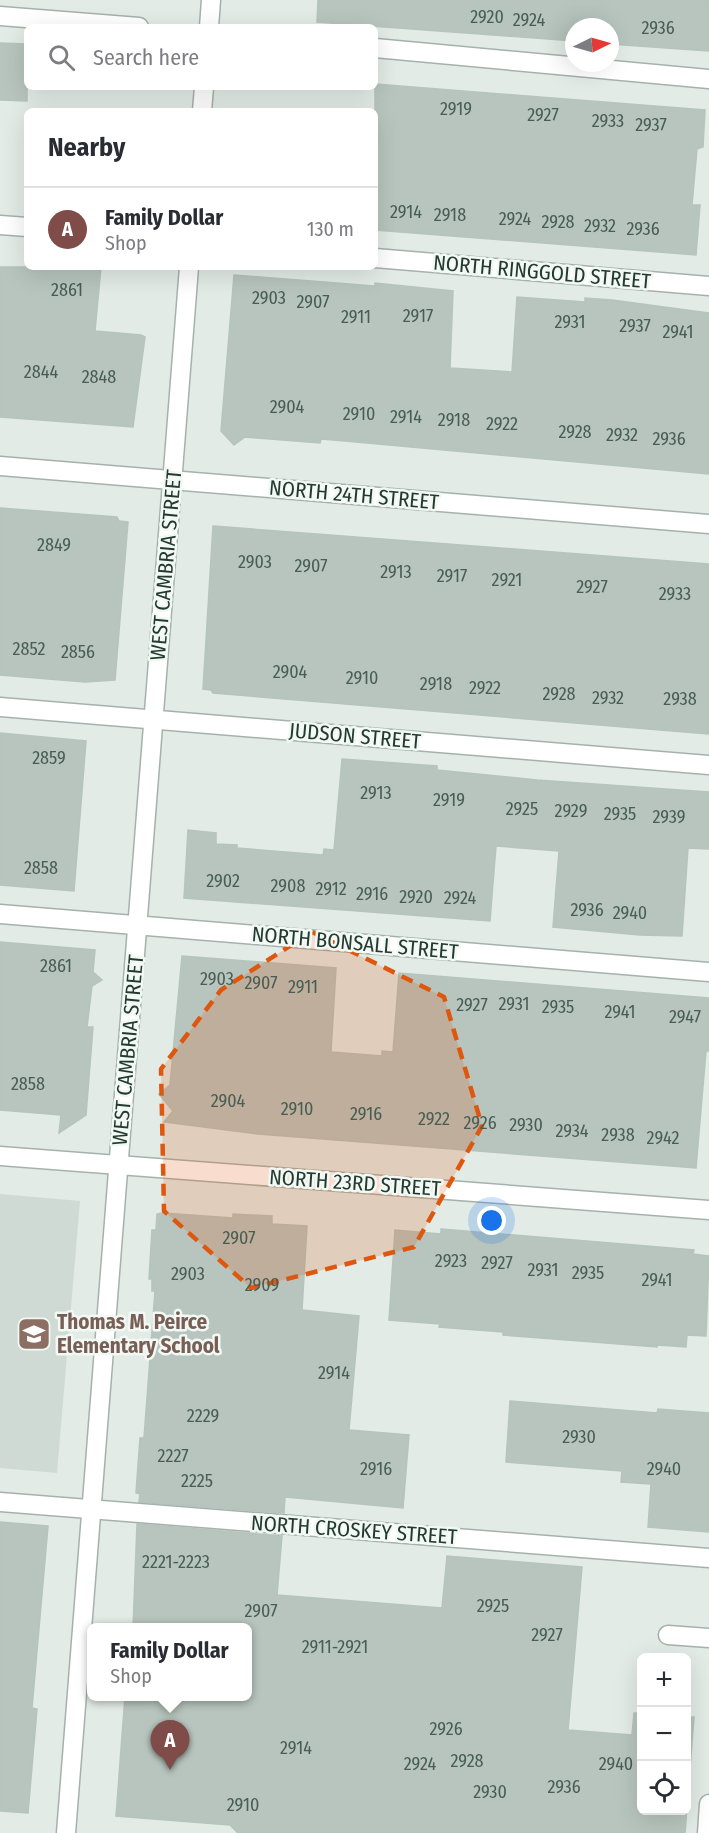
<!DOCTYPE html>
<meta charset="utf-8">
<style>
body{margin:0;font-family:"Fira Sans Condensed",sans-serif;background:#f2f2f3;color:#2b2b33}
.controls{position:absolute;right:18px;bottom:18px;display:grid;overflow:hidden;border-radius:9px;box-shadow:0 6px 24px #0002}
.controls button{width:54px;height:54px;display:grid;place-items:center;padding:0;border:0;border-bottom:2px solid #e1e1e2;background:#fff;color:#2b2b33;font:30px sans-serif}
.compass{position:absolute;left:565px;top:18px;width:54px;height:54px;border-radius:50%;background:#fff;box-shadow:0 6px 24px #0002;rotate:85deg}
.you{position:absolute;left:492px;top:1221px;width:21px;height:21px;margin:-15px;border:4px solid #fff;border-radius:50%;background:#1a73e8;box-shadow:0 0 0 9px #1a73e833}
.badge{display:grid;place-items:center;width:39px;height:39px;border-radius:50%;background:#7f4c4a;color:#fff;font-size:20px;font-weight:700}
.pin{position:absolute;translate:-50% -50px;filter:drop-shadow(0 2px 3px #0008)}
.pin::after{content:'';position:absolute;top:32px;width:21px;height:18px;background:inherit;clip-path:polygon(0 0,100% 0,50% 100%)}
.popup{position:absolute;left:87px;top:1623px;width:165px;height:78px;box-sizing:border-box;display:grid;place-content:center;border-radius:9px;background:#fff;filter:drop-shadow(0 2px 4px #0005);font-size:20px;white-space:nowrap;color:#7c7c81}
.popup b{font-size:22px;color:#2b2b33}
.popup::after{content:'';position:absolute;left:50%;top:100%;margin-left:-12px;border:12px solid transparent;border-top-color:#fff}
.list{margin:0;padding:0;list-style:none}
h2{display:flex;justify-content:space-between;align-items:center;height:78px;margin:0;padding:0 24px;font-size:26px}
h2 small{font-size:20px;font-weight:400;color:#7c7c81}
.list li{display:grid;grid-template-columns:39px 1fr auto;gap:18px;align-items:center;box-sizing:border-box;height:84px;padding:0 24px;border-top:2px solid #e1e1e2}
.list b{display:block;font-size:22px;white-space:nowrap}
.list p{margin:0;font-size:20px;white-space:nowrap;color:#7c7c81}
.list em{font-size:20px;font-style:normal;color:#7c7c81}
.icon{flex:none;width:33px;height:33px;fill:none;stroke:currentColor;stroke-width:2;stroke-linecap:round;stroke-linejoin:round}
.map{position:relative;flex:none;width:709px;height:1833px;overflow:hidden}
.search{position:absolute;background:#fff;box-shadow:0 6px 24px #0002;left:24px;top:24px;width:354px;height:66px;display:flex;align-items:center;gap:15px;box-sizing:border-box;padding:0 21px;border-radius:9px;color:#7c7c81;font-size:22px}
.panel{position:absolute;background:#fff;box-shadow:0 6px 24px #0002;left:24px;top:108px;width:354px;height:162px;border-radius:9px}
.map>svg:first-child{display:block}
</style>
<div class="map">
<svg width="709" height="1833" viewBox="0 0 709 1833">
<rect width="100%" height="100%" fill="#e2ebe6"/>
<!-- built -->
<polygon fill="#d0dad4" points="0,1194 80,1201 57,1473 0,1468"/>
<!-- building -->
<g fill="#b7c5be" stroke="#b5c4bc" stroke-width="1.5">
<polygon points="318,0 709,0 709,51 610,44 610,27 574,27 574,41 317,22"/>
<polygon points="0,43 27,44 27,101 0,100"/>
<polygon points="375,84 705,110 703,147 697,149 692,205 700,205 696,255 375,230"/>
<polygon points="0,267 101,267 95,331 141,335 145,337 133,427 0,417"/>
<polygon points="234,275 375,286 375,283 453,291 450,368 512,372 517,297 585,302 585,298 612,300 709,313 709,474 345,441 321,439 320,443 245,437 234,445 221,431"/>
<polygon points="0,508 117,517 119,521 128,522 115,680 85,682 0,675"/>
<polygon points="213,526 709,564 709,734 213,693 211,690 203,689"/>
<polygon points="0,733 86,741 74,891 0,885"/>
<polygon points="342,759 437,766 437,770 537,780 709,792 709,849 688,848 682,936 640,935 553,927 559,851 496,846 490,921 184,898 188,830 216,833 216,844 237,845 237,848 323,855 324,849 334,850"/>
<polygon points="0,942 95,950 93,972 102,980 92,986 87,1027 93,1027 86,1115 59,1133 61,1115 0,1110"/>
<polygon points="182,956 336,968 331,1052 382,1056 382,1051 393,1052 399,973 709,998 709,1051 706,1051 696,1168 258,1134 164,1122 173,1111 159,1094 170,1085"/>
<polygon points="162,1213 233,1218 233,1214 272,1216 272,1224 307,1226 302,1310 359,1316 349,1430 409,1435 403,1508 285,1497 284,1513 139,1502 140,1494 136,1493 140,1438 144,1438 155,1291 152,1291 152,1279 149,1279 152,1230 156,1230 157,1214"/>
<polygon points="441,1229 694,1250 693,1254 709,1256 706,1336 687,1335 686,1347 657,1345 657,1347 503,1335 503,1332 439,1327 440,1324 389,1320 395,1230 441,1234"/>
<polygon points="510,1401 657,1413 658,1409 709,1413 709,1532 648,1527 651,1484 621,1482 622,1471 506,1462"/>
<polygon points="0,1522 48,1526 32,1708 37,1709 28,1813 0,1811"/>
<polygon points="137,1524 282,1536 277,1595 442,1608 447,1556 582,1567 568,1730 632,1735 634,1713 642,1713 642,1810 687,1810 687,1717 694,1717 685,1833 238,1833 230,1825 116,1816 125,1696 248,1696 248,1628 133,1628"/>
</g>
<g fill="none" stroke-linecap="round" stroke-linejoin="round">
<defs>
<g id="lane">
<polyline points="668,1635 709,1638"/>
<polyline points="707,1833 709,1804"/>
</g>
<g id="street">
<polyline points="0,16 139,27"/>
<polyline points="209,27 211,0"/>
<polyline points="375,48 709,79"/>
<polyline points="202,111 204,87"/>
<polyline points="0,225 27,227"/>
<polyline points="375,258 709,286"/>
<polyline points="0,466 709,524"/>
<polyline points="0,707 709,765"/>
<polyline points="0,914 709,972"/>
<polyline points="0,1156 709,1210"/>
<polyline points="0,1502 709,1558"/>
<polyline points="66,1833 189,267"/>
</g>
</defs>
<!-- lane casing -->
<use href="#lane" stroke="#a5b2ac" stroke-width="21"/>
<!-- street casing -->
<use href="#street" stroke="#a5b2ac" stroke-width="21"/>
<!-- lane -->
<use href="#lane" stroke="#fff" stroke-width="18"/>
<!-- street -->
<use href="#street" stroke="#fff" stroke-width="18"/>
</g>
<!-- marked area -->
<path fill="#de570e" fill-opacity="0.2" stroke="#de570e" stroke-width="4.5" stroke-dasharray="12 8" stroke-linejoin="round" d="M312 932 444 997 482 1126 414 1247 251 1288 164 1211 161 1069 221 990Z"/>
<!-- icons -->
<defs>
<symbol id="school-square" viewBox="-11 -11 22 22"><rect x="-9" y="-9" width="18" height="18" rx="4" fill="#8d6e63" stroke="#f2f8f4"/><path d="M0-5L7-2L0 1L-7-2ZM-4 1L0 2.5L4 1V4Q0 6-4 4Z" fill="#fff"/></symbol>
</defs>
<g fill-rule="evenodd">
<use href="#school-square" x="15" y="1315" width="38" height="38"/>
</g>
<g text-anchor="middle" stroke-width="5" stroke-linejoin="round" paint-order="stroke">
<!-- number labels -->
<g font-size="18" fill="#485d54">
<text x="487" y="23">2920</text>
<text x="529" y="26">2924</text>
<text x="658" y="34">2936</text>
<text x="456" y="115">2919</text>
<text x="543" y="121">2927</text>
<text x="608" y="127">2933</text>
<text x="651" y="131">2937</text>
<text x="406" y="218">2914</text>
<text x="450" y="221">2918</text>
<text x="515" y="225">2924</text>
<text x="558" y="228">2928</text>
<text x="600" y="232">2932</text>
<text x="643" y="235">2936</text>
<text x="67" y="296">2861</text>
<text x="269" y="304">2903</text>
<text x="313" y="308">2907</text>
<text x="418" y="322">2917</text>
<text x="356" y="323">2911</text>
<text x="570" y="328">2931</text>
<text x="635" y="332">2937</text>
<text x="678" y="338">2941</text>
<text x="41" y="378">2844</text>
<text x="99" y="383">2848</text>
<text x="287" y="413">2904</text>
<text x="359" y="420">2910</text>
<text x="406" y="423">2914</text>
<text x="454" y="426">2918</text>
<text x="502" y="430">2922</text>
<text x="575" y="438">2928</text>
<text x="622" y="441">2932</text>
<text x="669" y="445">2936</text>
<text x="54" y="551">2849</text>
<text x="255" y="568">2903</text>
<text x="311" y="572">2907</text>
<text x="396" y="578">2913</text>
<text x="452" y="582">2917</text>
<text x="507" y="586">2921</text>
<text x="592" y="593">2927</text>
<text x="675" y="600">2933</text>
<text x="29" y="655">2852</text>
<text x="78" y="658">2856</text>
<text x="290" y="678">2904</text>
<text x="362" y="684">2910</text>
<text x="436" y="690">2918</text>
<text x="485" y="694">2922</text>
<text x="559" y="700">2928</text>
<text x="608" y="704">2932</text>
<text x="680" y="705">2938</text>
<text x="49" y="764">2859</text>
<text x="376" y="799">2913</text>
<text x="449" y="806">2919</text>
<text x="522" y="815">2925</text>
<text x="571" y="817">2929</text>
<text x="620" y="820">2935</text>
<text x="669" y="823">2939</text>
<text x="41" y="874">2858</text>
<text x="223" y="887">2902</text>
<text x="288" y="892">2908</text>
<text x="331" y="895">2912</text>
<text x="372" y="900">2916</text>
<text x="416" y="903">2920</text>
<text x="460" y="904">2924</text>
<text x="587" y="916">2936</text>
<text x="630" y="919">2940</text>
<text x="56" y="972">2861</text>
<text x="217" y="985">2903</text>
<text x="261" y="989">2907</text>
<text x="303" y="993">2911</text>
<text x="514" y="1010">2931</text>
<text x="472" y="1011">2927</text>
<text x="558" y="1013">2935</text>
<text x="620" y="1018">2941</text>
<text x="685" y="1023">2947</text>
<text x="28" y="1090">2858</text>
<text x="228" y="1107">2904</text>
<text x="297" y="1115">2910</text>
<text x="366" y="1120">2916</text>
<text x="434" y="1125">2922</text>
<text x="480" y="1129">2926</text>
<text x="526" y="1131">2930</text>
<text x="572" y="1137">2934</text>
<text x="618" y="1141">2938</text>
<text x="663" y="1144">2942</text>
<text x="239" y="1244">2907</text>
<text x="451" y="1267">2923</text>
<text x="497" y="1269">2927</text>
<text x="543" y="1276">2931</text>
<text x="588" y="1279">2935</text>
<text x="188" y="1280">2903</text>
<text x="657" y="1286">2941</text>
<text x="262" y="1291">2909</text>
<text x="334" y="1379">2914</text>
<text x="203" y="1422">2229</text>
<text x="579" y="1443">2930</text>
<text x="173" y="1462">2227</text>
<text x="376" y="1475">2916</text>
<text x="664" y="1475">2940</text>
<text x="197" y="1487">2225</text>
<text x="176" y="1568">2221-2223</text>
<text x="493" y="1612">2925</text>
<text x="261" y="1617">2907</text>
<text x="547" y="1641">2927</text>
<text x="335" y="1653">2911-2921</text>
<text x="446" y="1735">2926</text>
<text x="296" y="1754">2914</text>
<text x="467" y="1767">2928</text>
<text x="420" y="1770">2924</text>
<text x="616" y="1770">2940</text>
<text x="564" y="1793">2936</text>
<text x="490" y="1798">2930</text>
<text x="243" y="1811">2910</text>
</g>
<!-- street labels -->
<g font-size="21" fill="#233a31" stroke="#f2f8f4">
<text transform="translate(542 272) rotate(5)" y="7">NORTH RINGGOLD STREET</text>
<text transform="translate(354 495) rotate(5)" y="7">NORTH 24TH STREET</text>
<text transform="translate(166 565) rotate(-85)" y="7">WEST CAMBRIA STREET</text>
<text transform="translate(355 736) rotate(5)" y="7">JUDSON STREET</text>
<text transform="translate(355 943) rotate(5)" y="7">NORTH BONSALL STREET</text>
<text transform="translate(128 1050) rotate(-85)" y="7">WEST CAMBRIA STREET</text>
<text transform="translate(355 1183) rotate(4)" y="7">NORTH 23RD STREET</text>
<text transform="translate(354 1530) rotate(4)" y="7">NORTH CROSKEY STREET</text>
</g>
<!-- education labels -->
<g font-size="21" font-weight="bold" fill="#785e54" stroke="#f2f8f4" text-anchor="start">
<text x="57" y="1329">Thomas M. Peirce<tspan x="57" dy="24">Elementary School</tspan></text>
</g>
</g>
</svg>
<div class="controls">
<button>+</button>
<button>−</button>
<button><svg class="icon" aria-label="locate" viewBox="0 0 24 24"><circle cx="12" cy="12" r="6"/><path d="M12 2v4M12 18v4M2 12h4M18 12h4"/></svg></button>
</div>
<svg class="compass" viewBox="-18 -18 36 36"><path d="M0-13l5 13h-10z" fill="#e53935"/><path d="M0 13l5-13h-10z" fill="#7c7c81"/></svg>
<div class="you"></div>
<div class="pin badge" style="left:170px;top:1770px">A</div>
<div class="popup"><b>Family Dollar</b>Shop</div>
<div class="search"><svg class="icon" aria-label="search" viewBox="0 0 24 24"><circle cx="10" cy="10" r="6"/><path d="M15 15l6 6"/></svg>Search here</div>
<section class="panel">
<h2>Nearby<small></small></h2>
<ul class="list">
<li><span class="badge">A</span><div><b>Family Dollar</b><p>Shop</p></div><em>130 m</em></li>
</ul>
</section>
</div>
